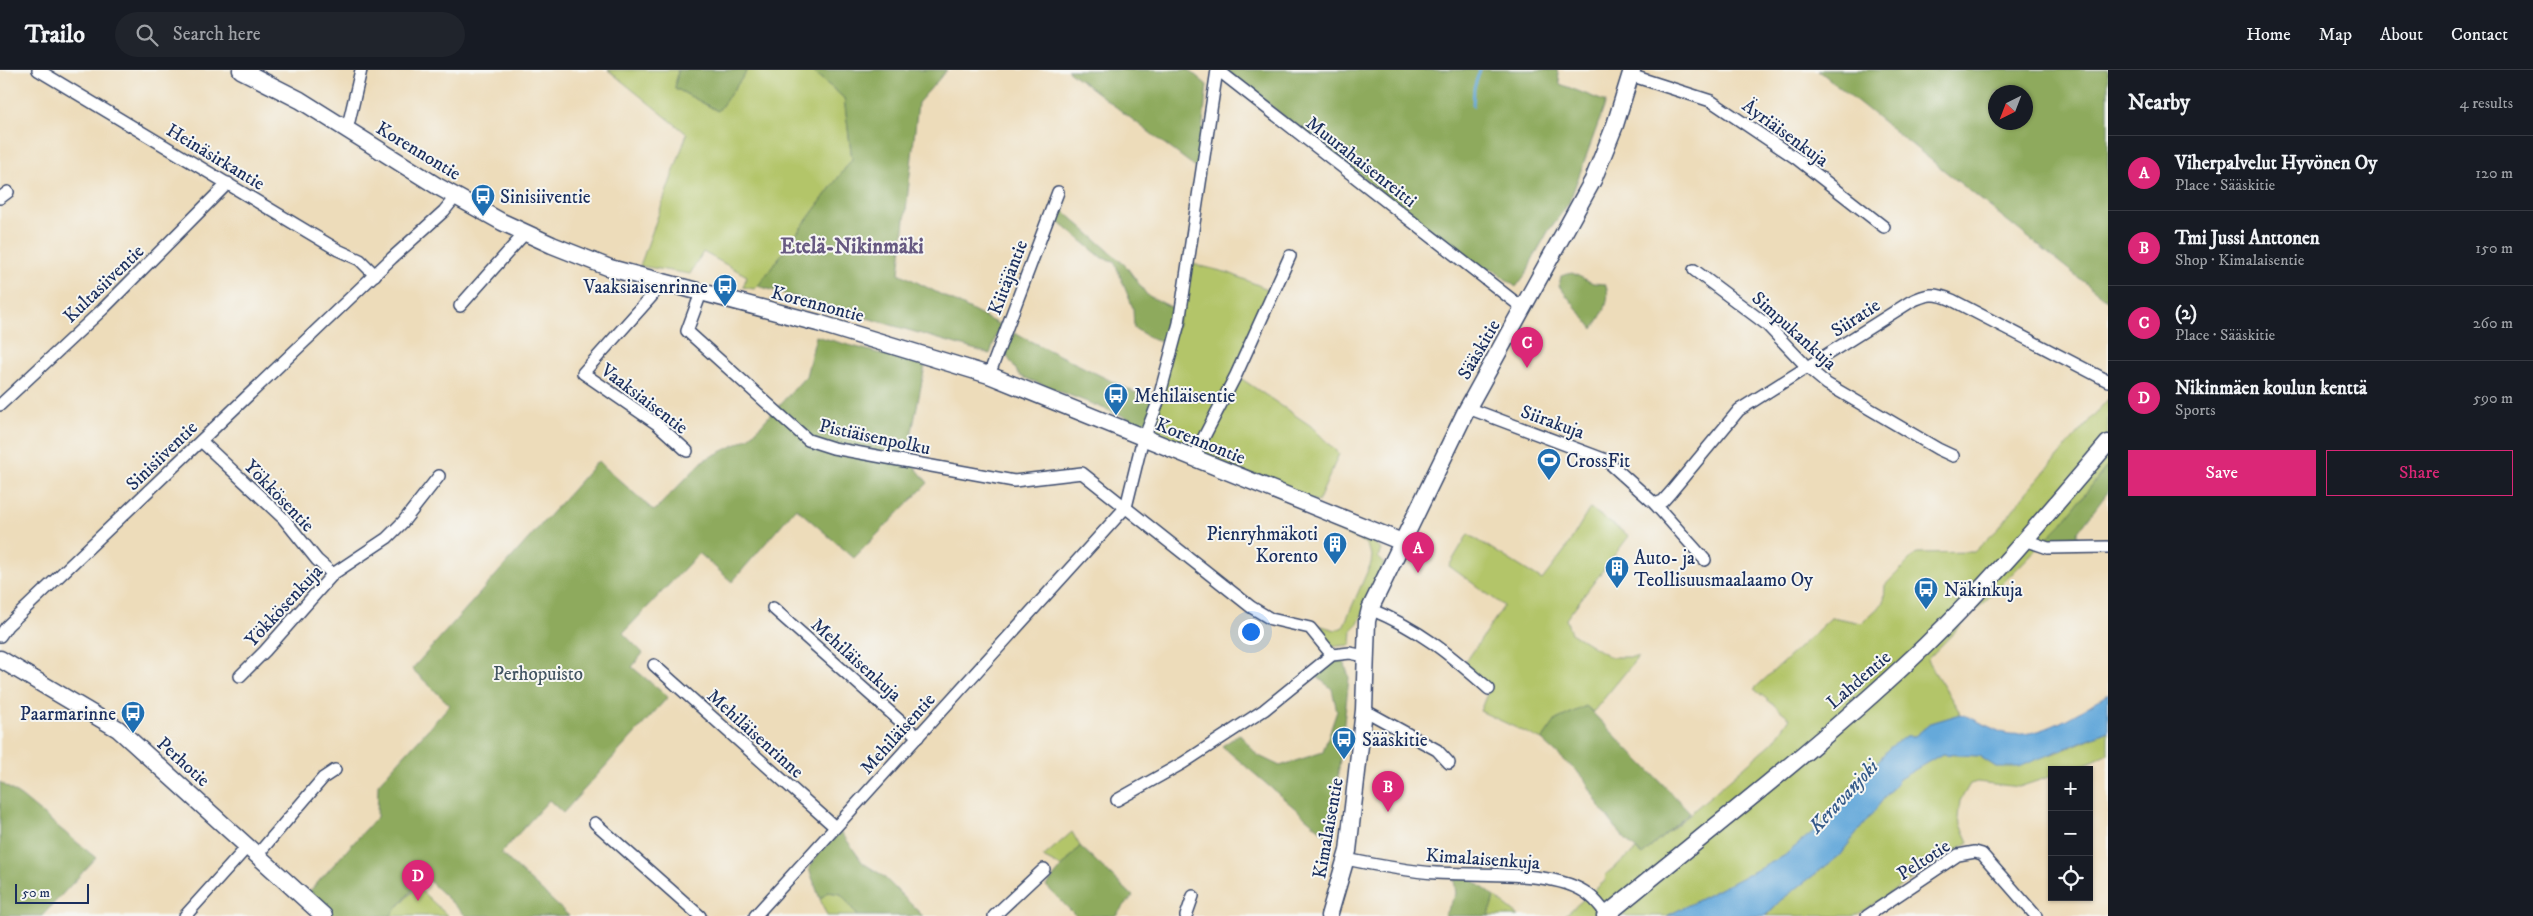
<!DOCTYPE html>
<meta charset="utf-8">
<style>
body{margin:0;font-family:"IM FELL DW Pica",serif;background:#20242c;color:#f1f3f6}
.controls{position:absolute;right:15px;bottom:15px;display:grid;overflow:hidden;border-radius:0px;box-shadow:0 1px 4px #0004}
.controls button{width:45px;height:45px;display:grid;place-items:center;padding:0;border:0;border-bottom:1px solid #363941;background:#171b24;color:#f1f3f6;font:25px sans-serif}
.compass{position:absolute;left:1988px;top:15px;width:45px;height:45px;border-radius:50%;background:#171b24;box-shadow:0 1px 4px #0004;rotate:222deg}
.scale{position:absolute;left:15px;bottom:12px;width:74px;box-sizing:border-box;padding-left:5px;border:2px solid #1b2f5e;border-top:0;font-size:14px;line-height:18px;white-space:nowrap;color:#1b2f5e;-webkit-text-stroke:4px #f6f6f2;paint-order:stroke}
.you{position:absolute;left:1250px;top:561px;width:18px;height:18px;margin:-12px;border:4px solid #fff;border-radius:50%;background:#1a73e8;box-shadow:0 0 0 8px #1a73e833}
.badge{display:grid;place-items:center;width:32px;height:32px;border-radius:50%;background:#db2777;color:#fff;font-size:16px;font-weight:700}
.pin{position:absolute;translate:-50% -41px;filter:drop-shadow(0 1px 2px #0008)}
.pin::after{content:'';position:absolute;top:26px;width:18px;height:15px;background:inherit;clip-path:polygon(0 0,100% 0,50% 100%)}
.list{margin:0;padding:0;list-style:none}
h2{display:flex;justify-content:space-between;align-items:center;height:65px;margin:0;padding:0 20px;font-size:21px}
h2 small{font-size:16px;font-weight:400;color:#9ea1a6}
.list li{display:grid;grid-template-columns:32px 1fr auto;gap:15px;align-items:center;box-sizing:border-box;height:75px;padding:0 20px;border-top:1px solid #363941}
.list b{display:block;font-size:19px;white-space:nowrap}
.list p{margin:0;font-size:16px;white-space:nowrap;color:#9ea1a6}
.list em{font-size:16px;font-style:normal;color:#9ea1a6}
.actions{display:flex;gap:10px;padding:15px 20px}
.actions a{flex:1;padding:11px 0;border:1px solid #db2777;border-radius:0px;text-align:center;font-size:18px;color:#db2777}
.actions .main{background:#db2777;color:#fff}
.icon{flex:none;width:28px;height:28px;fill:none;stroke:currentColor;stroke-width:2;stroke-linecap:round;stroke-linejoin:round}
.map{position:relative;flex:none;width:2108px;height:846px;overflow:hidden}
header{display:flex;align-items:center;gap:30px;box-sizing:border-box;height:70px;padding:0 25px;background:#171b24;border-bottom:1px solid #363941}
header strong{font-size:24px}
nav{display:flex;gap:28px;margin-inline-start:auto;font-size:18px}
.search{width:350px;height:45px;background:#20242c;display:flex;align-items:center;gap:12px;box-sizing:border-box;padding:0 18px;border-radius:28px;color:#9ea1a6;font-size:19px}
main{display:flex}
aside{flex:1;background:#171b24}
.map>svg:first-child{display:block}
</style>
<header>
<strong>Trailo</strong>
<div class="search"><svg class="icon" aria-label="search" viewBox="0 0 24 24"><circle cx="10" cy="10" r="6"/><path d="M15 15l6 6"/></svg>Search here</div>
<nav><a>Home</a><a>Map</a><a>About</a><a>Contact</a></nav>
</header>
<main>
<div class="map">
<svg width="2108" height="846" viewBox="0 0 2108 846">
<rect width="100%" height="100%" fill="#f6f6f2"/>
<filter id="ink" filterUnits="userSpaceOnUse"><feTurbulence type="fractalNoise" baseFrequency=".02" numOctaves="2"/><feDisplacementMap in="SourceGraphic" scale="10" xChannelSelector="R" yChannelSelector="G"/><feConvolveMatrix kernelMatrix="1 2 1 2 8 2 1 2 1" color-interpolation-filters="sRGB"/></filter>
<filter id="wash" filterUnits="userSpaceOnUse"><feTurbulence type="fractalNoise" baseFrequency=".0096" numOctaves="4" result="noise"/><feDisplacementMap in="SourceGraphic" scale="20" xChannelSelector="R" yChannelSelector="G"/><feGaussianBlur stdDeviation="1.12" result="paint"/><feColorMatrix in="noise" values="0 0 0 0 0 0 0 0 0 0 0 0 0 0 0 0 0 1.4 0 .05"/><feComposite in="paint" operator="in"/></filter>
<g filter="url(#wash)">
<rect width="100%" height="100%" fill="#eddcba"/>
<!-- green -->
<g fill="#b3c569" stroke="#677a64">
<polygon points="608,0 678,0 675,18 718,41 748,0 811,0 844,28 852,89 758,216 754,219 743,217 747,206 703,182 690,204 640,196 687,64"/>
<polygon points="1189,193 1229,203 1270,220 1239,307 1311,356 1339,384 1318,432 1204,386 1201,379 1153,360"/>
<polygon points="2108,329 2108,395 2062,453 1927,590 1961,644 1931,653 1915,666 1906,666 1889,678 1833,745 1784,786 1667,846 1564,846 1605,811 1606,804 1636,780 1642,785 1773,672 1790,648 1754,619 1832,547 1862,553 1884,532 1885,515 1917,483 1974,482 1999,458 2025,424"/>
<polygon points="1590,438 1629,466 1566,549 1571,563 1610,587 1638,587 1593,642 1586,636 1556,650 1542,670 1480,641 1489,619 1463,596 1504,536 1449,496 1468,464 1542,510 1565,480"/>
<path d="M1311 443C1333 452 1367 460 1381 480L1378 487 1384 493 1359 552 1352 559 1351 575 1327 577 1311 553 1336 560 1343 557 1371 493 1372 485 1365 473 1310 448Z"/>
<path d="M2108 661V684C2089 693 2073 700 2052 700V706L2019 717 1977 712 1970 714 1960 731 1958 748 1969 772 1855 846H1766L1781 830 1839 786 1899 709 1942 684 1979 686 1996 697 2056 683Z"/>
<polygon points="1072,762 1080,776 1062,797 1043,787"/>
<polygon points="417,817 448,846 389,846"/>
<polygon points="828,822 841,824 858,846 827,846 820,829"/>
<polygon points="1494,826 1519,846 1489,846"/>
</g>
<!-- forest -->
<g fill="#8eaa5d" stroke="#546c5e" fill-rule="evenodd">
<polygon points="678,0 748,0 718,41 675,18"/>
<polygon points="811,0 947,0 918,33 899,203 1000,255 990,284 758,216 852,89 844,28"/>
<polygon points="1067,0 1189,0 1207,15 1198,99"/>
<polygon points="1225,0 1557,0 1560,14 1606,32 1569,133 1549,160 1532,190 1528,201 1516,217 1491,198 1478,198"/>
<path d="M1818 0H2108V231ZM1996 22H2026V52H1996Z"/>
<polygon points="1059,137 1126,196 1147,225 1181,242 1172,275 1152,269 1134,258 1133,238 1114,191 1102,188 1055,149"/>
<path d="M1572 203 1593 213 1605 214C1613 231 1601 245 1593 259L1559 216 1561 206Z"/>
<polygon points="1014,263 1150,330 1157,335 1149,356 1020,306 1003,280"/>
<polygon points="816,266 925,296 907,387 928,413 854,488 796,438 732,512 699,483 623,563 643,583 632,597 668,627 563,743 549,730 501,783 569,846 466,846 424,806 390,846 325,846 308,823 377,747 378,714 450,635 412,599 598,391 654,441 704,390 749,368 806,306"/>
<polygon points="2108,395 2108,422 2077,463 2077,476 2040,475 2062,453"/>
<polygon points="1344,591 1349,608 1331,769 1222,676 1240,664 1257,685 1280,696 1323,682 1337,641 1332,619 1315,605 1331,592"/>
<polygon points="1586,636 1690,742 1642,785 1623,767 1600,737 1584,708 1542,670 1556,650"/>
<polygon points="0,712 22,727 96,788 42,846 0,846"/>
<polygon points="841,762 863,793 882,805 923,846 858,846 841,824 828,822 820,829 809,799 818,784"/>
<polygon points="1080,776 1133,826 1115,846 1076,846 1046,816"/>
<polygon points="1470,808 1494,826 1489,846 1444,846 1456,824 1454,810"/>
</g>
<!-- water -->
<path fill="#65a9da" stroke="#406c9c" d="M2108 624V661L2018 697H1996L1979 686 1942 684 1899 709 1839 786 1781 830 1765 846H1667L1784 786 1833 745 1889 678 1906 666H1915L1931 653 1961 644C1975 649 1992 659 2004 663 2040 671 2080 641 2108 624Z"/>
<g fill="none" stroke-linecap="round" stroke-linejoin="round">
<!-- stream -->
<polyline stroke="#65a9da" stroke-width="3" points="1473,36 1474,18 1480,0"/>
</g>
</g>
<g filter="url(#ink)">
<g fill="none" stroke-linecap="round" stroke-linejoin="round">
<defs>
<g id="street">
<polyline points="38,0 338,180 360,190 375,205"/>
<polyline points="1218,0 1524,239"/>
<polyline points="1630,5 1711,31 1797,89 1884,157"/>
<polyline points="347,60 361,0"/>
<polyline points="0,128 8,122"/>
<polyline points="1694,200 1766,254 1808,298 1827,314 1938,379 1953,386"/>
<polyline points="662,212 651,227 583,303 657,354 687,381"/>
<polyline points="701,223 687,261 808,370 833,378 1014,411 1082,403 1251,537 1271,549 1310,558 1332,585"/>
<polyline points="460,236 525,163"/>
<polyline points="989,305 1058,122"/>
<polyline points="0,335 103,239 228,113"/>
<polyline points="1468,338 1606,390 1655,434 1705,490"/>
<polyline points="201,371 284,449 317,490 333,504"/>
<polyline points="1193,388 1236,305 1290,186"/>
<path d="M1655 434 1663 431 1671 422 1739 340 1910 232C1926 224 1935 222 1952 230L2108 311"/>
<polyline points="2025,470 2048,478 2108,477"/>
<polyline points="773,538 918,667"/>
<path d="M1370 539C1421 560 1448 583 1489 619"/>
<polyline points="0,566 7,556 392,188 444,141 456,126"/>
<polyline points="654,595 835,757"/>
<polyline points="240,606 265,581 333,504 387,468 403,452 439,406"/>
<polyline points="1364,640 1437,680 1449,693"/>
<polyline points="1117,730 1183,693 1264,640 1332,585 1350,583 1365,586"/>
<polyline points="595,753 700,846"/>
<polyline points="258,784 323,708 335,700"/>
<path d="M1346 789C1375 795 1406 801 1436 803 1476 806 1557 799 1589 825 1596 830 1601 838 1607 844"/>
<polyline points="185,846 248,776"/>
<polyline points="755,846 1126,437 1141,376 1157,335 1179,253 1217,0"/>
<polyline points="994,846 1044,799"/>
<polyline points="1186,846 1193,826"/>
<polyline points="1867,846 1958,785 1975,782 1982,784 2036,846"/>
</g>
<g id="secondary">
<polyline points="241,0 300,30 437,116 502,152 552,175 610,198 818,253 989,305 1402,472"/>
<polyline points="0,589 118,659 324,846"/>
<polyline points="1329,846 1348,781 1364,640 1367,551 1370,539 1466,341 1593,110 1615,55 1632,0"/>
<path d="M1605 846C1713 757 1825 672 1926 575 1991 512 2049 442 2108 373"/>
</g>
</defs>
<!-- street casing -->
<use href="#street" stroke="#3a496c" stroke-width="14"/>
<!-- secondary casing -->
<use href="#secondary" stroke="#3a496c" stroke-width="19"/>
<!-- street -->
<use href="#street" stroke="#fff" stroke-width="11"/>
<!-- secondary -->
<use href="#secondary" stroke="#fff" stroke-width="16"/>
</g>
</g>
<!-- icons -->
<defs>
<symbol id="bus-pin" viewBox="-11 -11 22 30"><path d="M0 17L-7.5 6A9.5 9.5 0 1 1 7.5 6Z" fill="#1f6fb2" stroke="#f6f6f2"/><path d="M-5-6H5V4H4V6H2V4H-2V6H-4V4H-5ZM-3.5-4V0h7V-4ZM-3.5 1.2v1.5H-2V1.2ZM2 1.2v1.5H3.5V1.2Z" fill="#fff"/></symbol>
<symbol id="stadium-pin" viewBox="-11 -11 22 30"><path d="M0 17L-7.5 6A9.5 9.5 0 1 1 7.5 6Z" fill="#1f6fb2" stroke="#f6f6f2"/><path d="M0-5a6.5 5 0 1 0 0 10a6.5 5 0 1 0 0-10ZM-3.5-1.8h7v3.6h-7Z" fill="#fff"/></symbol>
<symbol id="building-pin" viewBox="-11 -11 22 30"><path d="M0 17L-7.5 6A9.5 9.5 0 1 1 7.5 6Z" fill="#1f6fb2" stroke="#f6f6f2"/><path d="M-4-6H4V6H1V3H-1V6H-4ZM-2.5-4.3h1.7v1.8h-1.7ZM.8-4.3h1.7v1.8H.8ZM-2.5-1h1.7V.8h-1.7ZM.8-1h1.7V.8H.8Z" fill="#fff"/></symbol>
</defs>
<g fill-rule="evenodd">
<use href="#bus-pin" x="469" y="112" width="28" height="38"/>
<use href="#bus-pin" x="711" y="202" width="28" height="38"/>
<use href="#bus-pin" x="1102" y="311" width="28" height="38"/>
<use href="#stadium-pin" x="1535" y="376" width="28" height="38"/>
<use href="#building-pin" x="1321" y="460" width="28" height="38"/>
<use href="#building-pin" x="1603" y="484" width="28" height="38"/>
<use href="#bus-pin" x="1912" y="505" width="28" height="38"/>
<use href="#bus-pin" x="119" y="629" width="28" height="38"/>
<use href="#bus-pin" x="1330" y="655" width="28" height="38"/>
</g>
<g text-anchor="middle" stroke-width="4" stroke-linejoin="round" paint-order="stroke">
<!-- street labels -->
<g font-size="19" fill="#1b2f5e" stroke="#f6f6f2">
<text transform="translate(1786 62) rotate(36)" y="7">Äyriäisenkuja</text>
<text transform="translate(419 80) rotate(31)" y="7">Korennontie</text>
<text transform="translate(216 86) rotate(31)" y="7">Heinäsirkantie</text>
<text transform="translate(1362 91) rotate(38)" y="7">Muurahaisenreitti</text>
<text transform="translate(1007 207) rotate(-69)" y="7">Kiitäjäntie</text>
<text transform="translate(103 213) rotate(-44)" y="7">Kultasiiventie</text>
<text transform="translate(818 233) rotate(15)" y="7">Korennontie</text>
<text transform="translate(1855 247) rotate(-33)" y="7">Siiratie</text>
<text transform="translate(1795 260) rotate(42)" y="7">Simpukankuja</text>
<text transform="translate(1478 279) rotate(-60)" y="7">Sääskitie</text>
<text transform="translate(645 328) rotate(37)" y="7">Vaaksiaisentie</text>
<text transform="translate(1553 351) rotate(20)" y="7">Siirakuja</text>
<text transform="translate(875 366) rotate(12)" y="7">Pistiäisenpolku</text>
<text transform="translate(1201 370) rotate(22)" y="7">Korennontie</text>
<text transform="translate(161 385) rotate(-44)" y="7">Sinisiiventie</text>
<text transform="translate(280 425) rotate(46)" y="7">Yökkösentie</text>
<text transform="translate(283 535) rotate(-47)" y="7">Yökkösenkuja</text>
<text transform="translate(857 589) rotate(42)" y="7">Mehiläisenkuja</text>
<text transform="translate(1858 609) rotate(-41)" y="7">Lahdentie</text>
<text transform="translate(756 663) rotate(42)" y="7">Mehiläisenrinne</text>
<text transform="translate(897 663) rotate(-48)" y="7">Mehiläisentie</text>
<text transform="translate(184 691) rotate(42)" y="7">Perhotie</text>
<text transform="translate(1327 758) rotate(-80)" y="7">Kimalaisentie</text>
<text transform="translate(1483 788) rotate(4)" y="7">Kimalaisenkuja</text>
<text transform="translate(1923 789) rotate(-33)" y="7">Peltotie</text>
</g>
<!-- poi labels -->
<g font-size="19" fill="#1b2f5e" stroke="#f6f6f2" text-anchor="start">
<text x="500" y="133">Sinisiiventie</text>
<text x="708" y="223" text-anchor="end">Vaaksiaisenrinne</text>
<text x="1134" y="332">Mehiläisentie</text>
<text x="1566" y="397">CrossFit</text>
<text x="1318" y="470" text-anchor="end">Pienryhmäkoti<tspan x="1318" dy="22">Korento</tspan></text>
<text x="1634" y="494">Auto- ja<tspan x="1634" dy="22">Teollisuusmaalaamo Oy</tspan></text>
<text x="1944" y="526">Näkinkuja</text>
<text x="116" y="650" text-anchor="end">Paarmarinne</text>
<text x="1362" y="676">Sääskitie</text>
</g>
<!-- park labels -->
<g font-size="19" fill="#415461" stroke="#f6f6f2">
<text x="538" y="610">Perhopuisto</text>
</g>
<!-- water labels -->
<g font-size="20" font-style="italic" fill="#355a89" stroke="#f6f6f2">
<text transform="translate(1843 726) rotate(-47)" y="7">Keravanjoki</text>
</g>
<!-- quarter labels -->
<g font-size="21" font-weight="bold" fill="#665981" stroke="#f6f6f2">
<text x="852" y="183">Etelä-Nikinmäki</text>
</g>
</g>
</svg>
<div class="controls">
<button>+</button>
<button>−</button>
<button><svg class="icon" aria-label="locate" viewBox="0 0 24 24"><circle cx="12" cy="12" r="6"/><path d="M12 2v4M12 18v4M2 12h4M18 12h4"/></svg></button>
</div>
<svg class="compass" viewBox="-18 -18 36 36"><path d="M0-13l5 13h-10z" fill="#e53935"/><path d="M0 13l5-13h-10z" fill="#9ea1a6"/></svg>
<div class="scale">50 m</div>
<div class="you"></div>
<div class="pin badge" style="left:1418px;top:503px">A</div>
<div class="pin badge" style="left:1388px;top:742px">B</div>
<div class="pin badge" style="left:1527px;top:298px">C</div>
<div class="pin badge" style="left:418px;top:831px">D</div>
</div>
<aside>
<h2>Nearby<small>4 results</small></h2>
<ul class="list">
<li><span class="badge">A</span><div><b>Viherpalvelut Hyvönen Oy</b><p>Place · Sääskitie</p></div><em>120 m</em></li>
<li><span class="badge">B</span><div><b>Tmi Jussi Anttonen</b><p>Shop · Kimalaisentie</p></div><em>150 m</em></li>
<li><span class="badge">C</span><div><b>(2)</b><p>Place · Sääskitie</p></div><em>260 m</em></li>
<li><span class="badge">D</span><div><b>Nikinmäen koulun kenttä</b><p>Sports</p></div><em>590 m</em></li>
</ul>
<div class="actions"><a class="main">Save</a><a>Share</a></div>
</aside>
</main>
